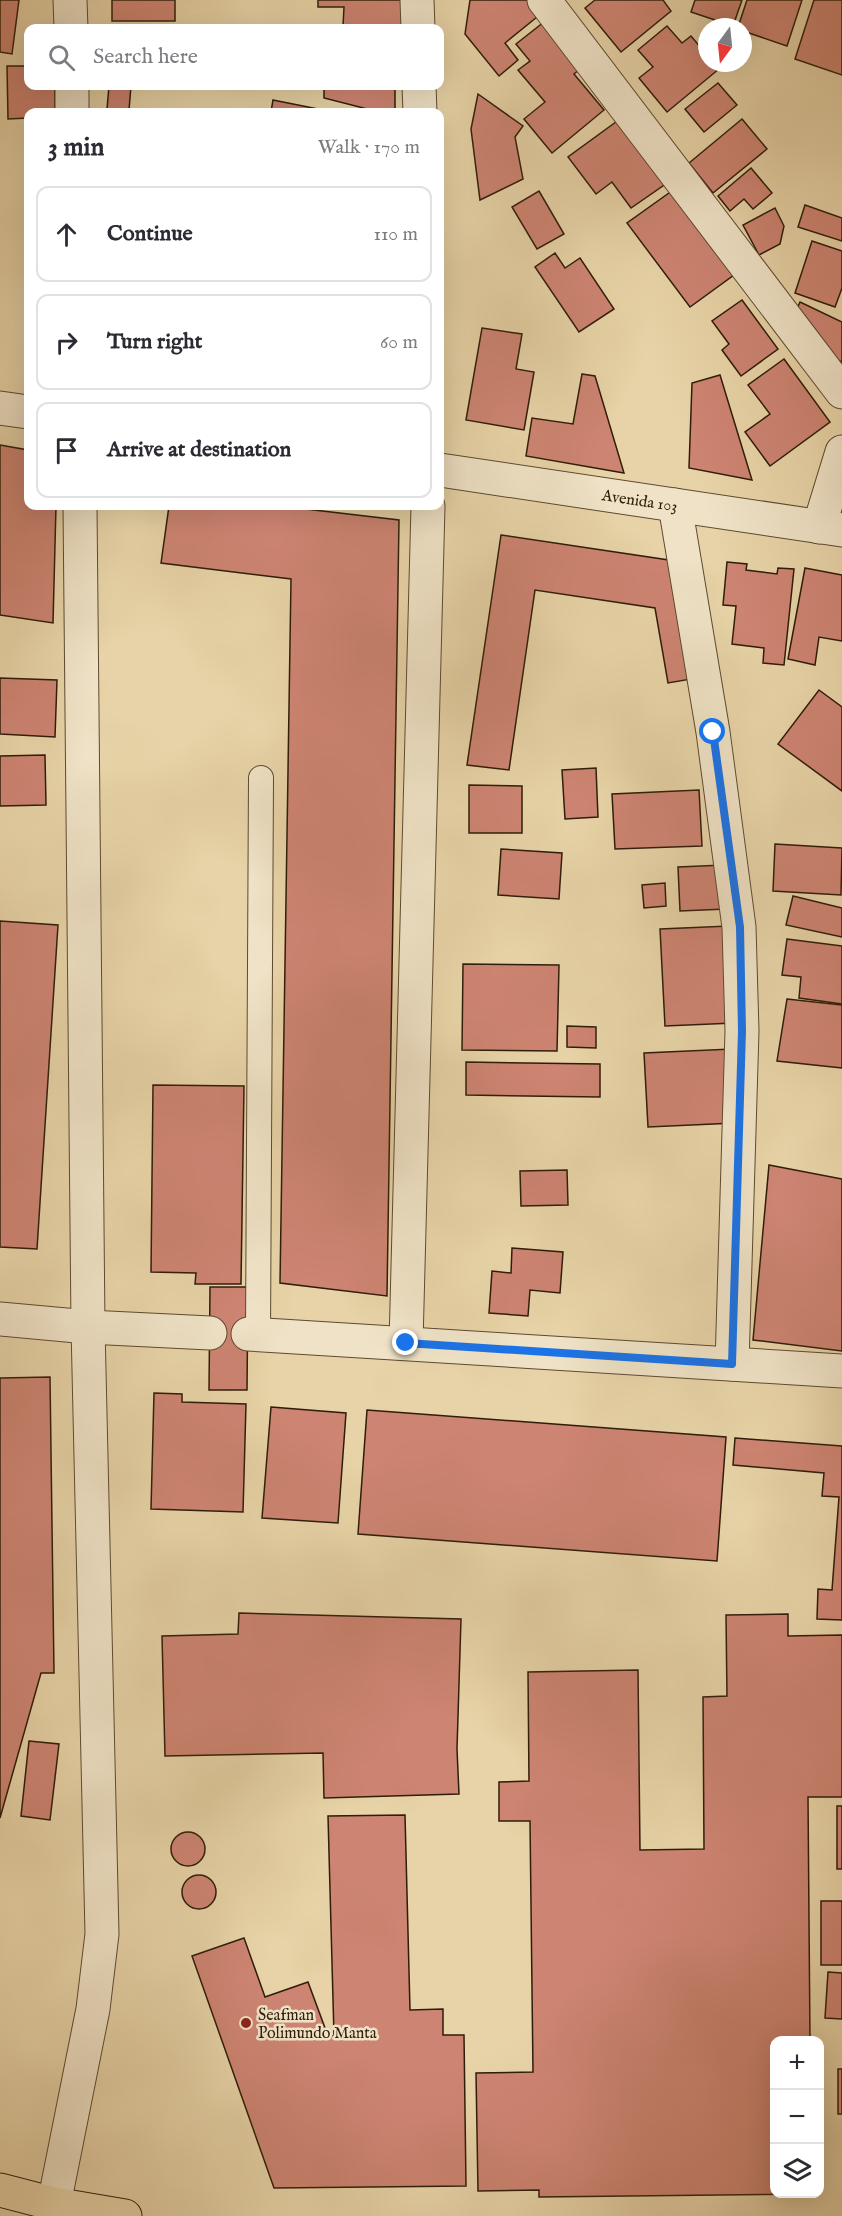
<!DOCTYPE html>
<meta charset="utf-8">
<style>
body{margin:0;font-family:"IM FELL English",serif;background:#f7f7f7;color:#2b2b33}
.controls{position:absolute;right:18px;bottom:18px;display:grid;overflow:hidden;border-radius:12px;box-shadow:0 6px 24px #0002}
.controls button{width:54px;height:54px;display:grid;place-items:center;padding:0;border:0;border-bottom:2px solid #e1e1e2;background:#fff;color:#2b2b33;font:30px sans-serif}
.compass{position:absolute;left:698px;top:18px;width:54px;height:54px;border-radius:50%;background:#fff;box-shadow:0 6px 24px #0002;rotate:195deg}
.stop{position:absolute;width:18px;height:18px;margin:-14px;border:4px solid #1a73e8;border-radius:50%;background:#fff}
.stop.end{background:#1a73e8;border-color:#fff;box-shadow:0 2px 6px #0008}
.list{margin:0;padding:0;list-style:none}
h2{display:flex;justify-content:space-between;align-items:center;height:78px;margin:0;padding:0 24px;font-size:26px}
h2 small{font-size:20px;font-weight:400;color:#7c7c81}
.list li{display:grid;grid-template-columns:39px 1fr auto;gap:18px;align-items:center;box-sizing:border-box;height:96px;margin:0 12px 12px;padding:0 12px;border:2px solid #e1e1e2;border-radius:12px}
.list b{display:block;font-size:22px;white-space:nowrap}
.list em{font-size:20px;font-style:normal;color:#7c7c81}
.icon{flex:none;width:33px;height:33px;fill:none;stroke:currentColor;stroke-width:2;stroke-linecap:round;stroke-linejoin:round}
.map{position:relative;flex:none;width:842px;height:2216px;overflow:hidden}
.search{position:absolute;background:#fff;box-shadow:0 6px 24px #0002;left:24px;top:24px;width:420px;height:66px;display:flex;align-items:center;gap:15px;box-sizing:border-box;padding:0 21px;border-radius:12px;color:#7c7c81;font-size:22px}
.panel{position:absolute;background:#fff;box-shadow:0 6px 24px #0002;left:24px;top:108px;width:420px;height:402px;border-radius:12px}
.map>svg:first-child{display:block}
</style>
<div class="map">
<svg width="842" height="2216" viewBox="0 0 842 2216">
<rect width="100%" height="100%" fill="#e7d3a7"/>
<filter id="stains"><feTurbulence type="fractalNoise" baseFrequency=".00333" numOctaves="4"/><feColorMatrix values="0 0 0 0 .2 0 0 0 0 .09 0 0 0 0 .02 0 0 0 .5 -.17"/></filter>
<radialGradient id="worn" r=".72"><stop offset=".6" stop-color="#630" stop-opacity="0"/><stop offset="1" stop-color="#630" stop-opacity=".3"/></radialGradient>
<!-- building -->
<g fill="#cd8472" stroke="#2f1d09" stroke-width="1.5">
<polygon points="0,0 19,0 12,54 0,52"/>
<rect x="112" y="0" width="63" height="21"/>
<polygon points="318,0 411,0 411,26 343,26 344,7 318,7"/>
<polygon points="470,0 532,0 542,13 505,43 518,60 499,76 465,34"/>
<polygon points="595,0 663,0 671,11 621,52 585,8"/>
<polygon points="695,0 742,0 733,26 691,12"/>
<polygon points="747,0 802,0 787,46 743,31 743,27 738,27"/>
<polygon points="814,0 842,0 842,75 795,59"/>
<polygon points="549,18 586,64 574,74 604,110 552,153 524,119 545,102 518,70 530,61 516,44"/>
<polygon points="667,26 682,43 691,36 707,55 707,63 725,64 667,112 639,78 653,67 638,50"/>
<polygon points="7,66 28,66 28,86 55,86 55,112 28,112 28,118 8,119"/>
<polygon points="718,83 737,105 704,132 685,109"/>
<polygon points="109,86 131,86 129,110 107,109"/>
<polygon points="324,86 395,86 395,112 379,112 324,98"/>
<polygon points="478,94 523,126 515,137 523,179 480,200 471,129"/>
<polygon points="273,100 333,112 271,112"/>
<polygon points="620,119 667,183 631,208 612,182 596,194 568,157"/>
<polygon points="742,119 767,149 713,193 689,163"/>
<polygon points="751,168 772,193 753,209 744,199 730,211 718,196"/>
<polygon points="676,188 738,272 690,307 627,223"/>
<polygon points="539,191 564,234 537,249 512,207"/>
<polygon points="805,205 842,218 842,241 798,227"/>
<polygon points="775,208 784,226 780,244 759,255 743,225"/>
<polygon points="812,241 842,251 842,288 835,307 795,293"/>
<polygon points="555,253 565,268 580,258 614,309 579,332 535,267"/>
<polygon points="742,300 778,349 741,376 722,350 729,344 712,321"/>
<polygon points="800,302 842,322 842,362 812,348 792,320"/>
<polygon points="482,328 522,334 516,369 534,372 524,430 466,420"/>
<polygon points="784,359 830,422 770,466 745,432 770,414 748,385"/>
<polygon points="582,374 595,376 624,473 526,456 532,418 573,424"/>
<polygon points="720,375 752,480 689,468 692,383"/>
<polygon points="0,445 28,450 28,506 56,506 53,623 0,615"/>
<polygon points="169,506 280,506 399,520 387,1296 280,1283 291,579 161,563"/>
<polygon points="501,535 682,562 703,677 668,683 655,608 535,590 509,770 467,765"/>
<polygon points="727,562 747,564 746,570 777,574 778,568 794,569 784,665 763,663 764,648 732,644 736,606 723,605"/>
<polygon points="805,568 842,575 842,641 819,637 815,665 788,659"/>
<polygon points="0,678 57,680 55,737 0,734"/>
<polygon points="819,690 842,707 842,791 778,744"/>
<polygon points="45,755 46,805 0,806 0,756"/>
<polygon points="596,768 598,817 565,819 562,770"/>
<polygon points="469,785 522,786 522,833 469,833"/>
<polygon points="699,790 702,846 615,849 612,794"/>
<polygon points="775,844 842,848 841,895 773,891"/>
<polygon points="501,849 562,853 559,899 498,895"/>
<polygon points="724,865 726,909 680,911 678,867"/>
<polygon points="665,883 666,906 644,908 642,885"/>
<polygon points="793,896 842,908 842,937 786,925"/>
<polygon points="0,921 58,925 37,1249 0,1247"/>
<polygon points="729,926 734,1023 665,1026 660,929"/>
<polygon points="787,939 842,946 842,1004 799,998 801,977 782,975"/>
<polygon points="463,964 559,965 557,1051 462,1050"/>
<polygon points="787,999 842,1005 842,1068 777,1061"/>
<polygon points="567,1026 596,1027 596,1048 567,1047"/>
<polygon points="732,1049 735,1123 648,1127 644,1053"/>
<polygon points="466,1062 600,1064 600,1097 466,1095"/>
<polygon points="153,1085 244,1086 241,1284 195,1284 196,1273 151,1272"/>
<polygon points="769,1165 842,1179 842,1351 753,1340"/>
<polygon points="567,1170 568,1205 521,1206 520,1171"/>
<polygon points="512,1248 563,1252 560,1293 530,1290 528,1316 489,1313 492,1271 511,1273"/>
<polygon points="210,1287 248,1287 247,1390 209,1390"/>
<polygon points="50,1377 54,1673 41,1673 0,1818 0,1378"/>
<polygon points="154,1393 182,1394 182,1402 246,1404 243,1512 151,1509"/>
<polygon points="271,1407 346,1413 338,1523 262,1518"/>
<polygon points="367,1410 726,1437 717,1561 358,1534"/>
<polygon points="735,1438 842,1446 842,1620 817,1619 818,1589 832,1590 839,1497 822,1496 824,1473 733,1465"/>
<polygon points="239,1613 461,1619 457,1749 459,1794 324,1798 323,1753 165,1756 162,1636 238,1634"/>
<polygon points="788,1614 788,1636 842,1635 842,1797 808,1797 810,2040 774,2040 774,2194 812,2194 539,2197 539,2190 478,2191 476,2073 533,2072 530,1821 499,1821 499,1782 529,1781 528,1672 638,1670 640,1850 704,1849 703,1697 727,1696 726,1615"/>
<polygon points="29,1741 59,1744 50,1820 21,1816"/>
<rect x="837" y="1806" width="5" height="63"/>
<polygon points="405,1815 410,2010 443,2009 443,2035 464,2035 466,2186 274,2188 192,1956 244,1938 265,1997 308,1982 328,2036 334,2036 328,1816"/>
<circle cx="188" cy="1849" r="17"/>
<circle cx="199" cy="1892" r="17"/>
<rect x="821" y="1901" width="21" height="64"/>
<polygon points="828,1972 842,1973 842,2019 825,2018"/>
<rect x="838" y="2069" width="4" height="45"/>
</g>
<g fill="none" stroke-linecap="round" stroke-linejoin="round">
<defs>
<polyline id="service" points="258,1335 261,778"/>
<g id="minor">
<polyline points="70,0 71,28"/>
<polyline points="417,0 418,28"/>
<polyline points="544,0 842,392"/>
<polyline points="72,86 72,112"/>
<polyline points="419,86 420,112"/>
<polyline points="0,408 28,412"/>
<path id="s1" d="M440 470 842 530"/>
<polyline points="675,505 713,732 739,927 742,1031 732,1364"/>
<polyline points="819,527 842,452"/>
<polyline points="0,1319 88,1327 210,1333"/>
<polyline points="248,1334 842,1371"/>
<polyline points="406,1343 428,506"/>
<polyline points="54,2204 93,2009 102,1934 88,1327 80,506"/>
</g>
<polyline id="primary" points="0,2190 54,2204 125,2216"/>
</defs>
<!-- service casing -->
<use href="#service" stroke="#5d4a30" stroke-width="26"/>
<!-- minor casing -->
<use href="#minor" stroke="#5d4a30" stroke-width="35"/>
<!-- primary casing -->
<use href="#primary" stroke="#2f1d09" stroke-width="35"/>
<!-- service -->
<use href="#service" stroke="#efe2c6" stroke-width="24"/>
<!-- minor -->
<use href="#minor" stroke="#efe2c6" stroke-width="33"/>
<!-- primary -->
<use href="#primary" stroke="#e7d3a7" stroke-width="33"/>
</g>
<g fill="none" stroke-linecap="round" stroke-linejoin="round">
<!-- route -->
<polyline stroke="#1a73e8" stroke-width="8" points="406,1343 732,1364 742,1031 740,927 713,732"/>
</g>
<!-- markers -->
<circle fill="#8f2418" stroke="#efe2c6" stroke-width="2" cx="246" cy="2023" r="6"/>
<g text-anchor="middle" stroke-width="5" stroke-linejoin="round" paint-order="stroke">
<!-- street labels -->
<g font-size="16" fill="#2f1d09" stroke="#efe2c6">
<text dy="6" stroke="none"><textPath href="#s1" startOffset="202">Avenida 103</textPath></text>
</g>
<!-- poi labels -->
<g font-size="16" fill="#2f1d09" stroke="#efe2c6" text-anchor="start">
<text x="258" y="2020">Seafman<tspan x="258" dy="18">Polimundo Manta</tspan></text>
</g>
</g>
<rect width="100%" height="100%" filter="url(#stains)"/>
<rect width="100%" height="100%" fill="url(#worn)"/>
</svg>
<div class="controls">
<button>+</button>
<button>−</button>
<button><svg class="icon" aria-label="layers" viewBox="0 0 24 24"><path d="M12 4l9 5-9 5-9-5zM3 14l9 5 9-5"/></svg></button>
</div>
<svg class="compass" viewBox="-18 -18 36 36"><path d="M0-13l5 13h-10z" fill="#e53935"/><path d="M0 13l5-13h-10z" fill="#7c7c81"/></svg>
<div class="stop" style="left:713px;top:732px"></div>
<div class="stop end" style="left:406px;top:1343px"></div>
<div class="search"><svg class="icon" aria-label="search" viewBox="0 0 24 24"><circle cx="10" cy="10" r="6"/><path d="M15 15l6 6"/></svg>Search here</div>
<section class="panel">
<h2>3 min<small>Walk · 170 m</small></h2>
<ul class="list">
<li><svg class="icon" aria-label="ahead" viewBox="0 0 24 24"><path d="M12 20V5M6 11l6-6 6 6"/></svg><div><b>Continue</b></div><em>110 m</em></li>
<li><svg class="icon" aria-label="right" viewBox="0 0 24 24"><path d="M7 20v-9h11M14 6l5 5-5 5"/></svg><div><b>Turn right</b></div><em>60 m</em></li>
<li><svg class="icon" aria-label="arrive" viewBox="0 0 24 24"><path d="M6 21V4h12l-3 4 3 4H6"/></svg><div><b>Arrive at destination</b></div></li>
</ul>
</section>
</div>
